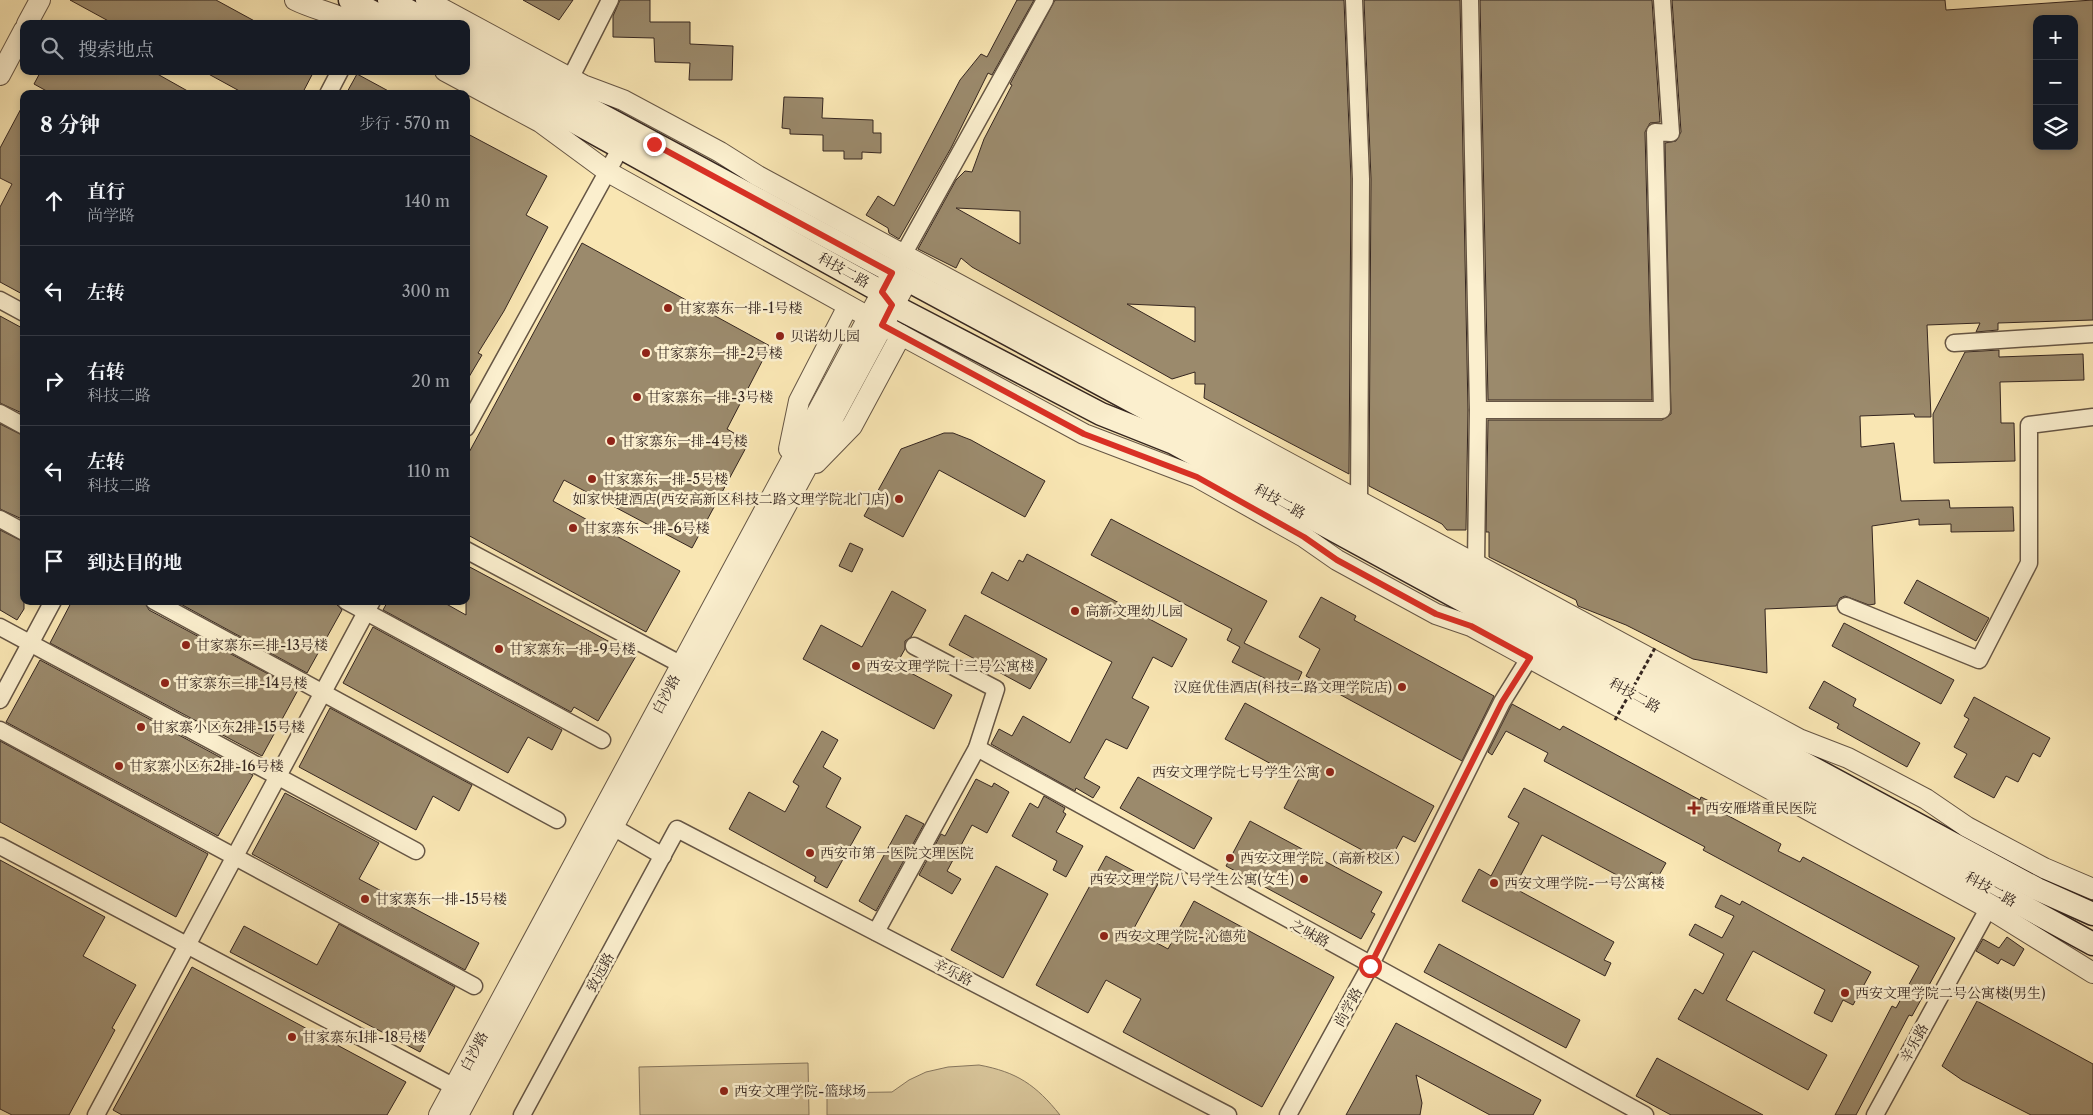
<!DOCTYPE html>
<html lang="zh">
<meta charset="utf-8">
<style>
body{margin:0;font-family:"Libre Caslon Text","Noto Serif SC",serif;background:#242831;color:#f1f3f6}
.controls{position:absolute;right:15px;top:15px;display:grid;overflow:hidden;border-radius:10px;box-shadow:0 2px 8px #0003}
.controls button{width:45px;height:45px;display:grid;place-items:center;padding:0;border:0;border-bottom:1px solid #363941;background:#171b24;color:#f1f3f6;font:25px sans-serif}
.stop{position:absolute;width:15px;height:15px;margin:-11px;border:4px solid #d93025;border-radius:50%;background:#fff}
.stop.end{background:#d93025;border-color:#fff;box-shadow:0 1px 5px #0008}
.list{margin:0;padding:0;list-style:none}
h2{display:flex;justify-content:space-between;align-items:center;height:65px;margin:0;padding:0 20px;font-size:21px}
h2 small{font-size:16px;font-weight:400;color:#9ea1a6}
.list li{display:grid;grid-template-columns:32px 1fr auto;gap:15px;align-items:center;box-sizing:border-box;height:90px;padding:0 20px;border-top:1px solid #363941}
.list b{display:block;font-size:19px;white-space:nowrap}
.list p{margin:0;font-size:16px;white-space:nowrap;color:#9ea1a6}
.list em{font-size:16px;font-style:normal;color:#9ea1a6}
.icon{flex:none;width:28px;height:28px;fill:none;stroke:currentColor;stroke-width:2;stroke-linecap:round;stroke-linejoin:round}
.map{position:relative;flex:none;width:2093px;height:1115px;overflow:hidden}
.search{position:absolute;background:#171b24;box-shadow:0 2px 8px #0003;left:20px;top:20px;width:450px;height:55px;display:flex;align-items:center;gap:12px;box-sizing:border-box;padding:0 18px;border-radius:10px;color:#9ea1a6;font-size:19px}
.panel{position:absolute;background:#171b24;box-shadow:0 2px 8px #0003;left:20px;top:90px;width:450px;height:515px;border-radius:10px}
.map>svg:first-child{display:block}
</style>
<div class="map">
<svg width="2093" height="1115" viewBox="0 0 2093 1115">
<rect width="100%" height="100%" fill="#f9e6b3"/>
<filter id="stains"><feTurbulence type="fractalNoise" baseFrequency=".004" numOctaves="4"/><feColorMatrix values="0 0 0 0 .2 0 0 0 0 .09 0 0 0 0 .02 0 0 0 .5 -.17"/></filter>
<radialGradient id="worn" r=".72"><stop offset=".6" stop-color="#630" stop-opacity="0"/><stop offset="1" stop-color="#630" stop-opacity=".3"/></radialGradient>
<!-- green -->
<g fill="#d8c59a" stroke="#86765d">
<polygon points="808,1063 809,1115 640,1115 639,1067"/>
<path d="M979 1065C1017 1072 1036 1085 1060 1115H827V1093L892 1092 909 1080 926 1072 948 1067Z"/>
</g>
<!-- building -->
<g fill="#9b8a6c" stroke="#352620" fill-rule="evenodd">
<polygon points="70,0 216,0 260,24 114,24"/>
<polygon points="523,0 573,0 559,20"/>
<polygon points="620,0 650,0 650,22 690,22 690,44 733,46 732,80 689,80 690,63 655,62 654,38 613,37 613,16"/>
<polygon points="1017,0 1034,0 992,75 988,73 951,148 899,239 889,233 888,228 866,215 878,196 894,206 960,80 981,54 987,57"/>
<path d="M1055 0H1344L1351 179 1349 474 1204 398 1205 384H1195V372L1172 379 972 267 961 258 956 268 918 249 956 180 965 171 972 172 984 139 1012 85 1010 84ZM956 208 1020 211V244ZM1127 304 1195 307V342Z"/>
<polygon points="1364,0 1460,0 1468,410 1466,530 1447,530 1442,524 1369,486 1371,179"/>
<polygon points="1480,0 1652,0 1660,122 1650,123 1645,132 1652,400 1488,400"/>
<path d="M1672 0H1945L1946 10 2093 0V320L1998 323V330L1976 332 1980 323 1927 325 1931 417H1915L1914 414 1860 416 1861 447 1894 443 1901 501 1949 500 1950 508 2013 507 2014 531 1951 532V524L1919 525V519L1872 526 1875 604 1869 605 1845 596 1840 598 1836 606 1765 609 1767 673 1693 659 1626 625 1578 606 1576 600 1489 557V532H1486L1488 420H1662L1671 414 1665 143 1676 141 1681 132ZM2037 19H2074V146H2037Z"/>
<polygon points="41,71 152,71 193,94 52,94 34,84"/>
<polygon points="203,71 314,71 302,94 245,94"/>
<polygon points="357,74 394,94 346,94"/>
<polygon points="784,97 823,98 822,118 873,120 873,133 881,133 881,153 862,152 862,159 844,159 844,151 823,151 823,135 790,134 790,129 782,128"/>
<polygon points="24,103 24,295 0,282 0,207 12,184 0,178 0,148"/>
<polygon points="466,133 547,176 526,215 548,227 504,311 478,353 482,355 466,382"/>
<polygon points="582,243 770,346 727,429 749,442 692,548 564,480 553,501 680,571 646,632 466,534 466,458"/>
<polygon points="0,316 24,329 24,414 0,403"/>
<polygon points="1999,350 1999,357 2083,354 2084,380 2000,382 2001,423 2014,423 2015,461 1934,463 1933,414 1965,352"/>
<polygon points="0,424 24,436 24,520 0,509"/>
<polygon points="944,433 953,433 971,440 1045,481 1025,517 939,470 903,537 864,516 901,449"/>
<polygon points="1111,519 1267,601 1244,643 1302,672 1294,690 1279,683 1278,685 1232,662 1240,647 1227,640 1232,629 1091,555"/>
<polygon points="0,530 24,542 24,609 17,620 0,610"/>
<polygon points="850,543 863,549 852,572 839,566"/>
<polygon points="1027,554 1187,639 1172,667 1153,657 1132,698 1149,707 1127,749 1106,739 1084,778 1100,787 1093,798 1076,788 1075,791 991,744 999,729 1012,736 1023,716 1070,743 1112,662 981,593 992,572 1008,581 1019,560 1023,562"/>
<polygon points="466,565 636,656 598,721 574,707 571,712 383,610 388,601 441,601 466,615"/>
<polygon points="1917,580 1989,618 1976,641 1904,603"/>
<polygon points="892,591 926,610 911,637 905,641 905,649 896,665 952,695 934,729 803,659 821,625 862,647"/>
<polygon points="1321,597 1356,616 1354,620 1494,696 1462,761 1306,676 1320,649 1299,637"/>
<polygon points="72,601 144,601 149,610 298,690 262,756 50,643"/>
<polygon points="175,601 333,601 342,610 307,673"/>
<polygon points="965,615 1047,659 1030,689 949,645"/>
<polygon points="1844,623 1954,680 1941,704 1832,646"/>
<polygon points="373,627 562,730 552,750 528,737 508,773 343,683"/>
<polygon points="40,660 253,775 218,836 6,722"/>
<polygon points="1824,681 1856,699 1853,706 1920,743 1907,767 1837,728 1839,724 1809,708"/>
<polygon points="1974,697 2050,738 2040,757 2033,753 2018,782 2006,776 1994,798 1954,777 1967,754 1954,747 1969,719 1964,716"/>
<polygon points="1245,703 1434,806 1415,842 1403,836 1388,864 1284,808 1299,779 1225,739"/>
<polygon points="1512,704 1560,730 1563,726 1700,800 1701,797 1725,809 1723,813 1781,844 1778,851 1800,862 1803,857 1955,938 1912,1016 1909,1015 1856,1115 1835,1115 1892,1006 1896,1008 1919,966 1703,850 1705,847 1544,761 1548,753 1506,731 1492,755 1488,752"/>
<polygon points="330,708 472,785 459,811 433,796 416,830 299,767"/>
<polygon points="822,731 838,740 823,767 841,778 826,807 861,827 827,888 814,881 816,877 729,829 749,792 785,812 799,786 793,782"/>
<polygon points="0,741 208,854 176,917 0,822"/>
<polygon points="1138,777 1212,818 1194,849 1120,808"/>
<polygon points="976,779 992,787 994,783 1009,792 987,833 972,825 947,871 961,879 952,894 919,875 941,834 945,836"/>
<polygon points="1524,788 1666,863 1658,877 1651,872 1643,889 1542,835 1514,888 1614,942 1604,960 1611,963 1605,976 1462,901 1479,869 1491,876 1519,823 1508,817"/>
<polygon points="285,793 379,843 359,879 479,943 465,970 252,854"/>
<polygon points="1044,796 1065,808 1063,812 1066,814 1056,832 1083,846 1066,877 1053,870 1057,861 1012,836 1030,803 1038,808"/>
<polygon points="906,815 924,824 876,911 859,901"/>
<polygon points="1250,821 1382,892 1371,912 1375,914 1361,939 1226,866"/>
<polygon points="1106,856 1158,884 1133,930 1168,949 1194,901 1334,977 1262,1107 1123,1032 1141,999 1106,980 1088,1013 1036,985"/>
<polygon points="0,860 105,917 83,956 136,985 112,1028 115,1030 69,1115 12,1115 0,1109"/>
<polygon points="996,866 1048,894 1003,978 951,950"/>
<polygon points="1721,895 1740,905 1742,901 1871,972 1853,1005 1843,1000 1832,1022 1814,1013 1825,990 1753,951 1726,1000 1827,1055 1808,1090 1678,1019 1695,989 1703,994 1724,954 1689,935 1695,924 1722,938 1734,916 1715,907"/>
<polygon points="339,924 455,987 420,1052 230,952 244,926 317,965"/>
<polygon points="2007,937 2024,949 2014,966 2001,959 1998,964 1976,951 1983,939 1999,948"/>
<polygon points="1439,944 1580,1020 1566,1048 1424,972"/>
<polygon points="192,967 406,1082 387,1115 122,1115 113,1110"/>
<polygon points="1977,1001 2093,1064 2093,1115 2031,1115 1962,1080 1942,1066"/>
<polygon points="1396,1023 1541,1100 1533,1115 1490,1115 1416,1075 1422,1103 1420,1115 1346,1115"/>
<polygon points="1657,1058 1763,1115 1671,1115 1636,1096"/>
</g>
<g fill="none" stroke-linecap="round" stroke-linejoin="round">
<defs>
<g id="minor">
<polyline points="1354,0 1361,179 1359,501"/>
<polyline points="1470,0 1478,410 1476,564"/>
<polyline points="570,79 610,0"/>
<polyline points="328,94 340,71"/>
<polyline points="898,264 1045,0"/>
<polyline points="0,300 24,313"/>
<polyline points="1954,343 2093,334"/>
<polyline points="1478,410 1662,410 1655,132 1671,133 1662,0"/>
<polyline points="0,413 24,426"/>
<polyline points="466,428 621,147"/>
<polyline points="0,519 24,532"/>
<polyline points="466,550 682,665"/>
<polyline points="154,601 557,820"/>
<polyline points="346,601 602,740"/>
<polyline points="1846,606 1979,660 2029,563 2029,425 2093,417"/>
<polyline points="0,627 416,851"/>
<polyline points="0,700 53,601"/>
<polyline points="0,730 474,986"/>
<polyline points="977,748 1645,1115"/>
<polyline points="613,827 663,856"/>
<polyline points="0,846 464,1092"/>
<polyline points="876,932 977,748 996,689 914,646"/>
<polyline points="96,1115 372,601"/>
<polyline points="522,1115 677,829 1228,1115"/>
<polyline points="1288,1115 1370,966 1502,702 1530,657"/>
<polyline points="1875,1115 1994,898"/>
</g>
<g id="tertiary">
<path d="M295 0C315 10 336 13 356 24"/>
<polyline points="426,0 583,85 623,100 720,152 758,176 1799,739 1848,758 1926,799 1967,827 2044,868 2093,889"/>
<polyline points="27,24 40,0"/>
<polyline points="445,71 540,122 608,172 901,335 1084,434 1197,477 1304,537 1337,560 1436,614 1471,626 1988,908 2093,973"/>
<polyline points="0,75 24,30"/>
<polyline points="789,449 799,401 848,306"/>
<polyline points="816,463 852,426 901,335"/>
<polyline points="439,1115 889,279"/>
<polyline points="458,1115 907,281"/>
</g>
<g id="secondary">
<polyline points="350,0 395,24"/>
<polyline points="389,0 433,24"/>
<polyline points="466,42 2037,889 2093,914"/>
<polyline points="466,62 882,292 892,305 1101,414 1174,443 2093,944"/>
</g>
</defs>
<!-- minor casing -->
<use href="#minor" stroke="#665645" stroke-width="19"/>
<!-- tertiary casing -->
<use href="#tertiary" stroke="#665645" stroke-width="22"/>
<!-- secondary casing -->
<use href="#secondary" stroke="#352620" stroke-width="25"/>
<!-- minor -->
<use href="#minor" stroke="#fbefce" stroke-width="16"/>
<!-- tertiary -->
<use href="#tertiary" stroke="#fbefce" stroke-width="20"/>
<!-- secondary -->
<use href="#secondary" stroke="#fbefce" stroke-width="22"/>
<!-- path-bridge -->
<polyline stroke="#352620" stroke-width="3" stroke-dasharray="4 2.5" stroke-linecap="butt" points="1615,720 1655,648"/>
</g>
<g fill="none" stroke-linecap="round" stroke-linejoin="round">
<!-- route -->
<polyline stroke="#d93025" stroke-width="6" points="654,144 892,273 882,292 892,305 882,325 1084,434 1197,477 1304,537 1337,560 1436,614 1471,626 1530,658 1502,702 1370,966"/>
</g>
<!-- markers -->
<g fill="#8f2418" stroke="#fbefce" stroke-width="2">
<circle cx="668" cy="308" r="5"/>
<circle cx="780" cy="336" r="5"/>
<circle cx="646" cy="353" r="5"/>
<circle cx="637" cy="397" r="5"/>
<circle cx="611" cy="441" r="5"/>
<circle cx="592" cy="479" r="5"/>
<circle cx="899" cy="499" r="5"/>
<circle cx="573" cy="528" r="5"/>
<circle cx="1075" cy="611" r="5"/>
<circle cx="186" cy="645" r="5"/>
<circle cx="499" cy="649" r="5"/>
<circle cx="856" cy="666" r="5"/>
<circle cx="165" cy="683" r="5"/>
<circle cx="1402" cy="687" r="5"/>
<circle cx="141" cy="727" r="5"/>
<circle cx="119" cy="766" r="5"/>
<circle cx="1330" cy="772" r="5"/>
<path d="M1691.5 800.5h5v5h5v5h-5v5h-5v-5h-5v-5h5z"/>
<circle cx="810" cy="853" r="5"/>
<circle cx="1230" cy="858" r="5"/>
<circle cx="1304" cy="879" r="5"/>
<circle cx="1494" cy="883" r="5"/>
<circle cx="365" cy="899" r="5"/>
<circle cx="1104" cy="936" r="5"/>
<circle cx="1845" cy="993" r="5"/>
<circle cx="292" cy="1037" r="5"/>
<circle cx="724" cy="1091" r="5"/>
</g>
<g text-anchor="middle" stroke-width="5" stroke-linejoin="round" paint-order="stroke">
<!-- street labels -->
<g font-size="14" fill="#352620" stroke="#fbefce">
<text transform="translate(844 270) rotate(29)" y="5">科技二路</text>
<text transform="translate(1280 501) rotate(29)" y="5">科技二路</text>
<text transform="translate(666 694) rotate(-62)" y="5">白沙路</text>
<text transform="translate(1635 695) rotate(29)" y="5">科技二路</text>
<text transform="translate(1991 889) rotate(29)" y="5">科技二路</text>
<text transform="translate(1310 933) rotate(29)" y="5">之味路</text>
<text transform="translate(600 972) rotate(-62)" y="5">致远路</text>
<text transform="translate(953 972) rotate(27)" y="5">辛乐路</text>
<text transform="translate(1348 1007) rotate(-61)" y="5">尚学路</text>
<text transform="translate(1914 1043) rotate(-61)" y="5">辛乐路</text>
<text transform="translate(474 1051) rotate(-62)" y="5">白沙路</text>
</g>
<!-- poi labels -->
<g font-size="14" fill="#352620" stroke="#fbefce" text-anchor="start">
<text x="678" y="313">甘家寨东一排-1号楼</text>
<text x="790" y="341">贝诺幼儿园</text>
<text x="656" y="358">甘家寨东一排-2号楼</text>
<text x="647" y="402">甘家寨东一排-3号楼</text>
<text x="621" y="446">甘家寨东一排-4号楼</text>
<text x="602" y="484">甘家寨东一排-5号楼</text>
<text x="889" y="504" text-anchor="end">如家快捷酒店(西安高新区科技二路文理学院北门店)</text>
<text x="583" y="533">甘家寨东一排-6号楼</text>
<text x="1085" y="616">高新文理幼儿园</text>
<text x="196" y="650">甘家寨东二排-13号楼</text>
<text x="509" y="654">甘家寨东一排-9号楼</text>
<text x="866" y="671">西安文理学院十三号公寓楼</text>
<text x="175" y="688">甘家寨东二排-14号楼</text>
<text x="1392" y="692" text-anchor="end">汉庭优佳酒店(科技二路文理学院店)</text>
<text x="151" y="732">甘家寨小区东2排-15号楼</text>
<text x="129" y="771">甘家寨小区东2排-16号楼</text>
<text x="1320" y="777" text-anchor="end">西安文理学院七号学生公寓</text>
<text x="1705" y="813">西安雁塔重民医院</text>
<text x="820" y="858">西安市第一医院文理医院</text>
<text x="1240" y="863">西安文理学院（高新校区）</text>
<text x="1294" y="884" text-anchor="end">西安文理学院八号学生公寓(女生)</text>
<text x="1504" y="888">西安文理学院-一号公寓楼</text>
<text x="375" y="904">甘家寨东一排-15号楼</text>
<text x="1114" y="941">西安文理学院-沁德苑</text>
<text x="1855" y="998">西安文理学院二号公寓楼(男生)</text>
<text x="302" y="1042">甘家寨东1排-18号楼</text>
<text x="734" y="1096">西安文理学院-篮球场</text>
</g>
</g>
<rect width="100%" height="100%" filter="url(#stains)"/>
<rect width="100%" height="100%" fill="url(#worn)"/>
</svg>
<div class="controls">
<button>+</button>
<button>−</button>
<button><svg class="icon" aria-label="layers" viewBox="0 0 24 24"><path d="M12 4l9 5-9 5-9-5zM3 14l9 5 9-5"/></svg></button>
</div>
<div class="stop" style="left:1370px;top:966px"></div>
<div class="stop end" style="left:654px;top:144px"></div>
<div class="search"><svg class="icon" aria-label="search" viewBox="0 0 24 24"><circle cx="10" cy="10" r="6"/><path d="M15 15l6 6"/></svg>搜索地点</div>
<section class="panel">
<h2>8 分钟<small>步行 · 570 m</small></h2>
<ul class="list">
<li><svg class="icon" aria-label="ahead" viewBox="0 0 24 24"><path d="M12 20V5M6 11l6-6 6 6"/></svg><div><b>直行</b><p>尚学路</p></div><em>140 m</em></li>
<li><svg class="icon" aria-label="left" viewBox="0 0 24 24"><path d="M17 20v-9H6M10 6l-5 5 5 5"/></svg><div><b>左转</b></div><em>300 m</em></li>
<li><svg class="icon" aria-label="right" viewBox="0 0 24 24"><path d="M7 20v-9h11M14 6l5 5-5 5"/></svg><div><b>右转</b><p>科技二路</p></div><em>20 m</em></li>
<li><svg class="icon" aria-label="left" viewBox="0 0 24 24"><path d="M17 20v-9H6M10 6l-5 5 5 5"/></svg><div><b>左转</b><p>科技二路</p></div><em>110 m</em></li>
<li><svg class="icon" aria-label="arrive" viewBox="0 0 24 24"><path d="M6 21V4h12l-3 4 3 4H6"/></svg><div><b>到达目的地</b></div></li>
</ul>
</section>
</div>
